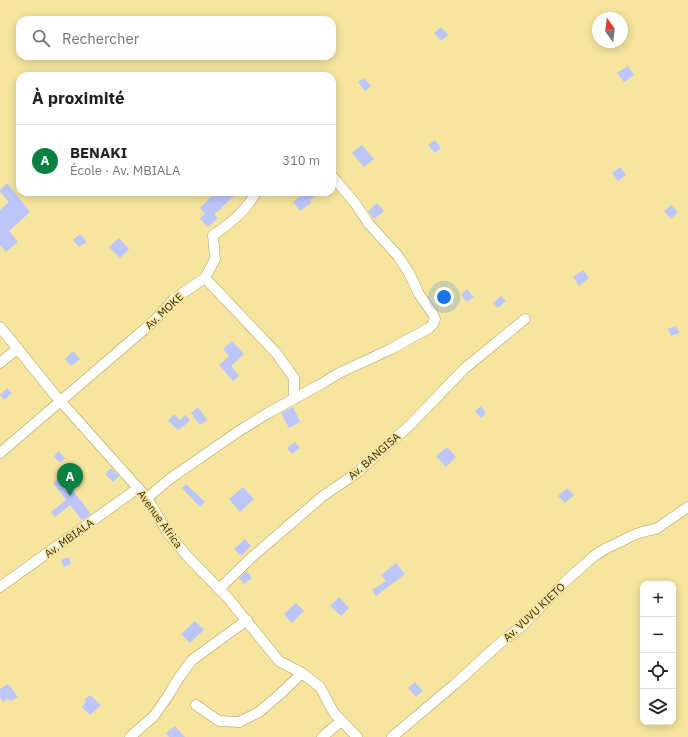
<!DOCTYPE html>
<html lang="fr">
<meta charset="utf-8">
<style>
body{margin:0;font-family:"IBM Plex Sans",sans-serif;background:#f2f2f2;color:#222}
.controls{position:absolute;right:12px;bottom:12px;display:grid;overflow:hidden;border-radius:8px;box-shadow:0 2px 10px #0003}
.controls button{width:36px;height:36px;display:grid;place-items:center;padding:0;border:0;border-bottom:1px solid #e0e0e0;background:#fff;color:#222;font:20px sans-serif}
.compass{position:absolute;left:592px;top:12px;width:36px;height:36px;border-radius:50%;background:#fff;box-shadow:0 2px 10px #0003;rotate:346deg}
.you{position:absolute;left:444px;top:297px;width:14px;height:14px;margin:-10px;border:3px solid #fff;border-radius:50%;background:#1a73e8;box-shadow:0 0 0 6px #1a73e833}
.badge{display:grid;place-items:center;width:26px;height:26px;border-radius:50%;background:#0b8043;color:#fff;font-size:13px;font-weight:700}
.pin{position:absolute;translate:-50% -33px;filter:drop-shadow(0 1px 2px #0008)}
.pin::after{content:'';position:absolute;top:21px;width:14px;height:12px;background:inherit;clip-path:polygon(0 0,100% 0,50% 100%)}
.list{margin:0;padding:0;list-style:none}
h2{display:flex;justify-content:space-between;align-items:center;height:52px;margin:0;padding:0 16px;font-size:17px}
h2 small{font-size:13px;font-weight:400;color:#767676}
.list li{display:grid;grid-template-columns:26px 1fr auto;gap:12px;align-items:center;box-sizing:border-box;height:72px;padding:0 16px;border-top:1px solid #e0e0e0}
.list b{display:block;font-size:15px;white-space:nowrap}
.list p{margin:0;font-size:13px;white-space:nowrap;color:#767676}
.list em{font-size:13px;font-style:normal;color:#767676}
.icon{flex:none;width:22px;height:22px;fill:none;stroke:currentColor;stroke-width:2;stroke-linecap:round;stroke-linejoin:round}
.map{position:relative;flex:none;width:688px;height:737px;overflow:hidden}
.search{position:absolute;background:#fff;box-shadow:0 2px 10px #0003;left:16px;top:16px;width:320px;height:44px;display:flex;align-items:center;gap:10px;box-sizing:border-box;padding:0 14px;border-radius:12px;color:#767676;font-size:15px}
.panel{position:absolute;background:#fff;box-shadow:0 2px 10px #0003;left:16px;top:72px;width:320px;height:124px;border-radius:12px}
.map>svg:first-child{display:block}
</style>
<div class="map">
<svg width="688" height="737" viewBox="0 0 688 737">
<rect width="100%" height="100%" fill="#f5e59e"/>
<!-- building -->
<g fill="#bdc6fa">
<polygon points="441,27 448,35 441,41 434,33"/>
<polygon points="628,66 634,75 624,82 617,73"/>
<polygon points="364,78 371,86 365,91 358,82"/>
<polygon points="435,140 441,148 435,153 428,145"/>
<polygon points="362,145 374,159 364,167 352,153"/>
<polygon points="620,167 626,175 618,181 612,173"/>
<polygon points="7,183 30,212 9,231 18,242 6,252 0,245 0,210 9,202 0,192 0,190"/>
<polygon points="216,192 230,192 234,196 222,207 222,208 214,214 218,219 207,227 200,218 205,214 200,208"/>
<polygon points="305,192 321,192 310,200 312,202 300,211 293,202"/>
<polygon points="377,203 384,211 374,219 368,211"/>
<polygon points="671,205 678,212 671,219 664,211"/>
<polygon points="80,234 87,242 79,247 73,240"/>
<polygon points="119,238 129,249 120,258 109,247"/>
<polygon points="583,270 589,278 579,286 573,277"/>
<polygon points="467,289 474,297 467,302 461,295"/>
<polygon points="501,296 506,301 498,308 493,303"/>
<polygon points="676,326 679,333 671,336 668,329"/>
<polygon points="232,341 244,354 231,366 239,376 233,381 219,365 229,356 223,349"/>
<polygon points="73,351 80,359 71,366 65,359"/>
<polygon points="7,388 12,393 4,400 0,395"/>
<polygon points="481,406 486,413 481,418 475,411"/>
<polygon points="198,407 207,420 200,425 191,413"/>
<polygon points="293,407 300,422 289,428 281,413"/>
<polygon points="174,414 180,420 186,415 190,421 178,430 168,421"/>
<polygon points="295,442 300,448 292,454 287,448"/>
<polygon points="447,447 456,457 446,467 436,456"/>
<polygon points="58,451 65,458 61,463 54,457"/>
<polygon points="111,468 119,476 113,482 105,474"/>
<polygon points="62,476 91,514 82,520 70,505 55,517 51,512 66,500 53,483"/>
<polygon points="186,484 205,502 200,507 182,488"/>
<polygon points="243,487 254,499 240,512 229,499"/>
<polygon points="567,488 574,495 565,503 558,496"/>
<polygon points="245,539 251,546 241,556 234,549"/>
<polygon points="69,557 71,564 64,567 61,560"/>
<polygon points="396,563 405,574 376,596 372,590 386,581 381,575"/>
<polygon points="247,571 252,578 244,584 239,578"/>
<polygon points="339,597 349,608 341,616 330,606"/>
<polygon points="296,603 304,611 292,623 284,614"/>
<polygon points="195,621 204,630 190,643 181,634"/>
<polygon points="415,682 423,691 416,697 408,688"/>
<polygon points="8,684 18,697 10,701 8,698 3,702 0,697 0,689"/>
<polygon points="90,695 101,705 90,715 82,707 86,702 84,700"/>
<polygon points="175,726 185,737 169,737 166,733"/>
</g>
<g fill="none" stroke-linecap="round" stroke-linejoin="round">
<defs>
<g id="minor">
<polyline points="205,278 277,354 294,378 294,398"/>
<polyline points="0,327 55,395 147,498 168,533 188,557 228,598 279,661 302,673 320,687 334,713 357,737"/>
<polyline points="0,363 18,348"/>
<path d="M0 453 154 321 174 299 205 278 215 259 213 235C230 224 247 210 256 192"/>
<polyline points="147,498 171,478 239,431 268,413 321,384 339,373 389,350 429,328 433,324 435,319 433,314 419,294 409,273 398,256 369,224 355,203 332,176"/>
<polyline points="0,587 138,488"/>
<polyline points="219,589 252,557 323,496 358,472 410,425 464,369 525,319"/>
<polyline points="196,705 219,721 239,722 259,712 279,695 302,673"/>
<polyline points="130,737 154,716 168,696 178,679 192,660 247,620"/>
<polyline points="322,737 341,721"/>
<polyline points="392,737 455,684 499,644 523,625 567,580 594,556 605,549 636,534 646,531 656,529 688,507"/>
</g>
</defs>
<!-- minor casing -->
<use href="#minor" stroke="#b09f5a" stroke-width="11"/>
<!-- minor -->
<use href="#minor" stroke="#fff" stroke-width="10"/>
</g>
<g text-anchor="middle" stroke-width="3.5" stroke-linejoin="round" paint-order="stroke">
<!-- street labels -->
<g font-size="11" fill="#362f12" stroke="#f5e59e">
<text transform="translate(164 311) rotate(-43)" y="4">Av. MOKE</text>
<text transform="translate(374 456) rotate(-41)" y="4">Av. BANGISA</text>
<text transform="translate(160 519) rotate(54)" y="4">Avenue Africa</text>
<text transform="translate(69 538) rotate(-36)" y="4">Av. MBIALA</text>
<text transform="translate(534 612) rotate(-43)" y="4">Av. VUVU KIETO</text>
</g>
</g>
</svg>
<div class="controls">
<button>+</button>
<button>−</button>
<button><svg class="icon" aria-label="locate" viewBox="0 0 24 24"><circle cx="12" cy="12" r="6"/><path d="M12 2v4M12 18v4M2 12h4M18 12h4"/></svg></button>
<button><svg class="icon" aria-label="layers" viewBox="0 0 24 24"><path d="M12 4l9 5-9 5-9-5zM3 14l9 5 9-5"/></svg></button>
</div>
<svg class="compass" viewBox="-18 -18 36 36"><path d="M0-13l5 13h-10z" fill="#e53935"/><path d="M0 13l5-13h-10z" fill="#767676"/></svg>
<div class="you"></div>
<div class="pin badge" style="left:70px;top:496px">A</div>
<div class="search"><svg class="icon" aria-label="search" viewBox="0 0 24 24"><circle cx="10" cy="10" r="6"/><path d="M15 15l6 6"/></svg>Rechercher</div>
<section class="panel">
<h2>À proximité<small></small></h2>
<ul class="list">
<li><span class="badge">A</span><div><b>BENAKI</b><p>École · Av. MBIALA</p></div><em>310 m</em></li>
</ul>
</section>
</div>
